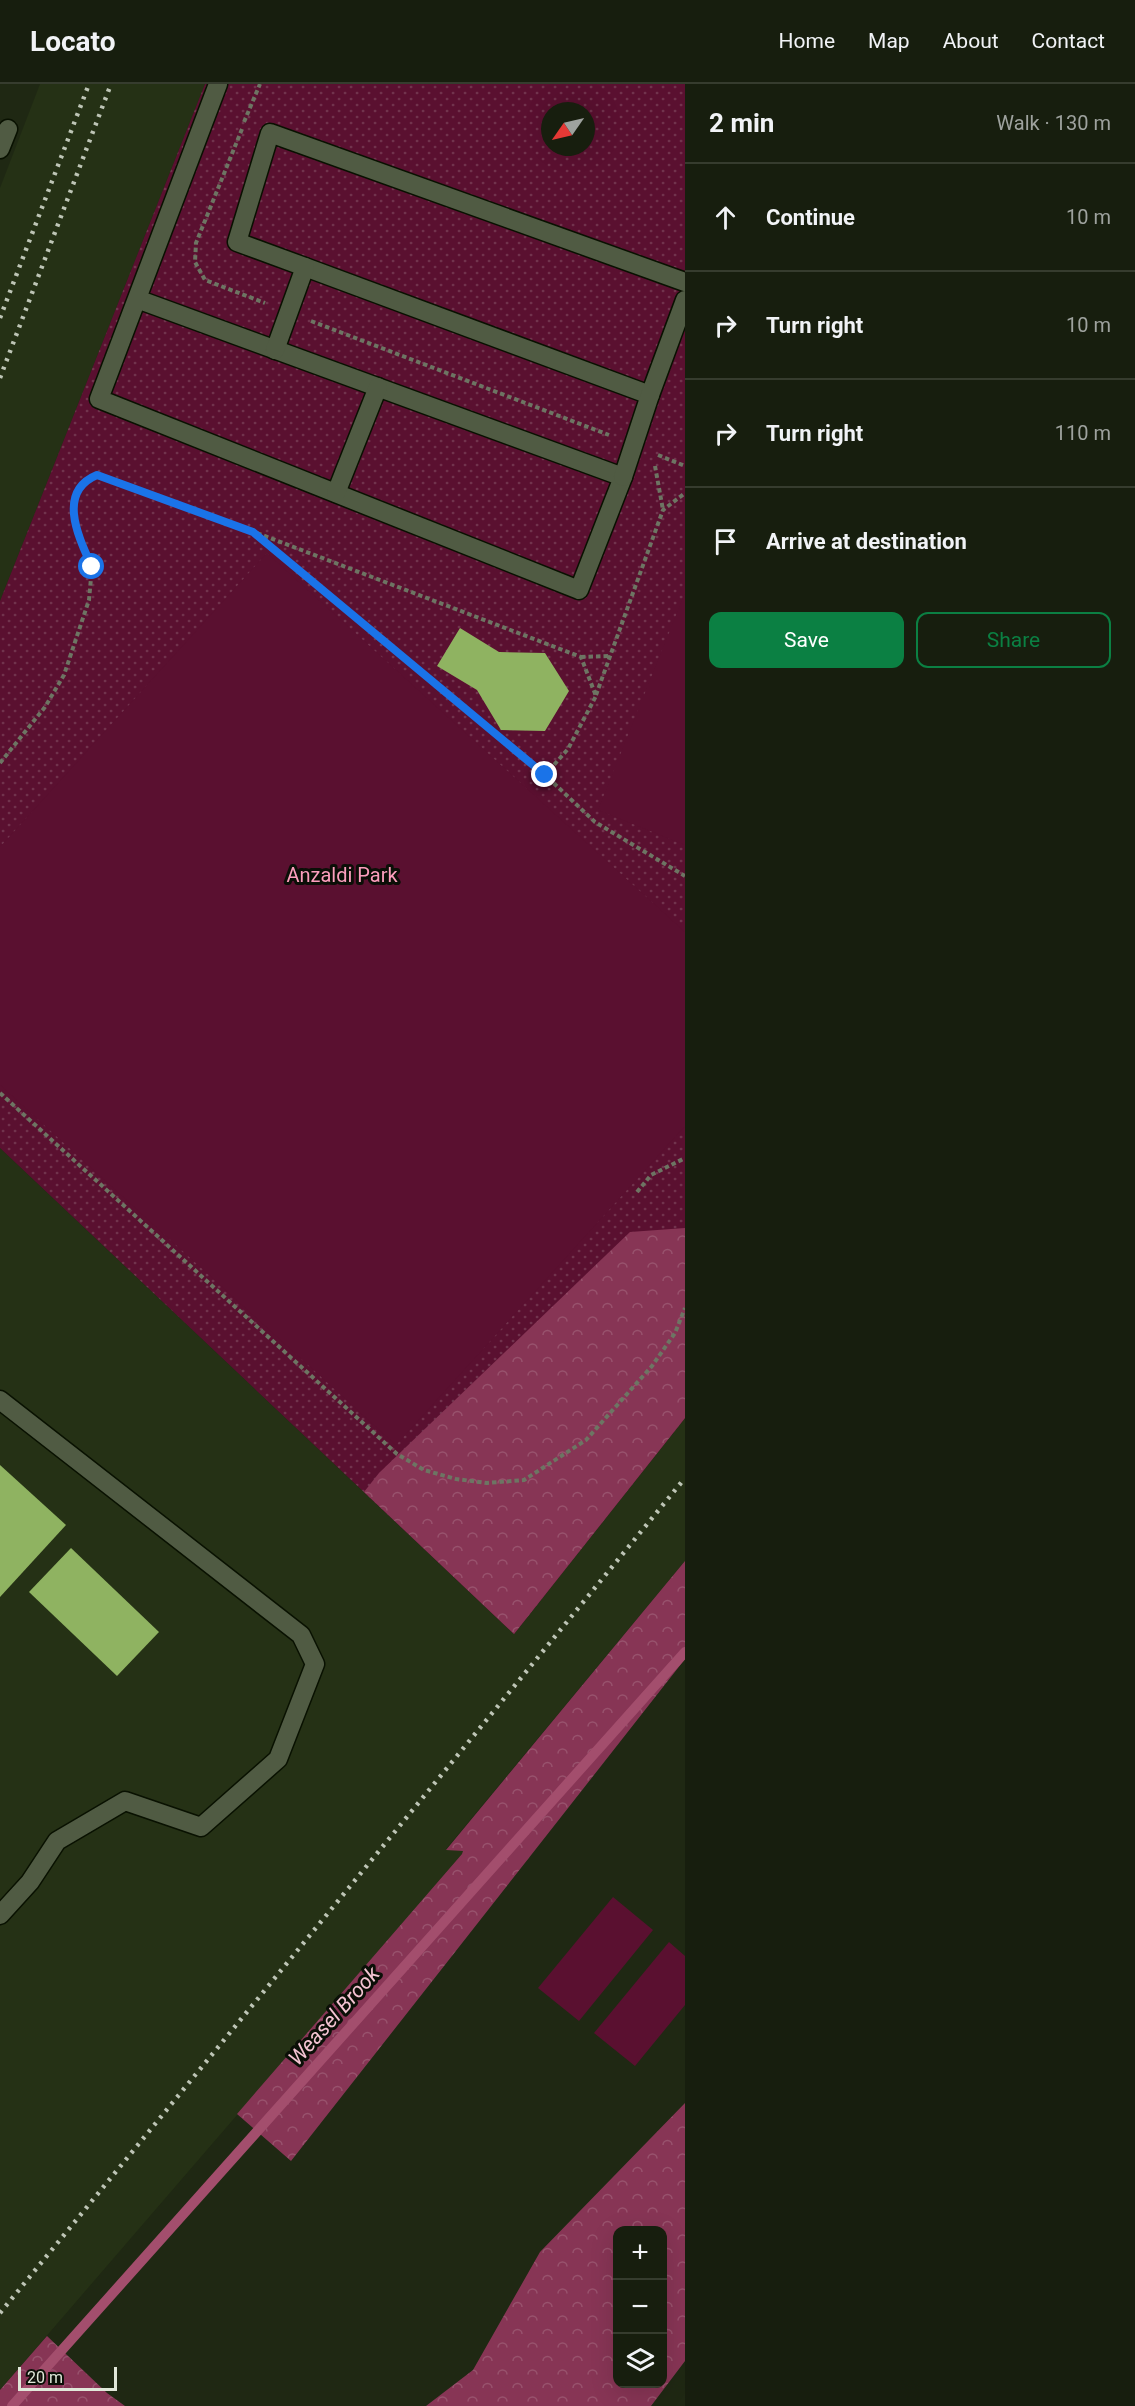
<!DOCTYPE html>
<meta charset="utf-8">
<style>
body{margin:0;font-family:Roboto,sans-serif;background:#202717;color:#f1f3f6}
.controls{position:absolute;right:18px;bottom:18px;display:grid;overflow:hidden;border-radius:12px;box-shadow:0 6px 24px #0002}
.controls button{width:54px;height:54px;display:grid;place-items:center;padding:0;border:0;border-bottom:2px solid #363c2e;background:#171e0e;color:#f1f3f6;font:30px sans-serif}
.compass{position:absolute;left:541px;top:18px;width:54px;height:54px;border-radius:50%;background:#171e0e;box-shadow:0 6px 24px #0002;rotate:236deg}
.scale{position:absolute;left:18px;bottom:15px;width:99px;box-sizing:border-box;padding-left:6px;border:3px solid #e0e7d9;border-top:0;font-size:16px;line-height:21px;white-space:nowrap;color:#e0e7d9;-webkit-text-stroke:4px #0b0f07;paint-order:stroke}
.stop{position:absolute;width:18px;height:18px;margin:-14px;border:4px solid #1a73e8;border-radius:50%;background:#fff}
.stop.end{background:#1a73e8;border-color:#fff;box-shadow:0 2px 6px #0008}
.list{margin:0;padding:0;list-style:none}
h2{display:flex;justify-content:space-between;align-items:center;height:78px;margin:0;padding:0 24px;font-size:26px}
h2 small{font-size:20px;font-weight:400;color:#9ea29e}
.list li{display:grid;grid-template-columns:39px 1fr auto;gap:18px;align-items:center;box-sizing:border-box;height:108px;padding:0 24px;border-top:2px solid #363c2e}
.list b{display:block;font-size:22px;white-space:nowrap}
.list em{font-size:20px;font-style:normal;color:#9ea29e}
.actions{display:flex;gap:12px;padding:18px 24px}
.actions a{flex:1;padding:14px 0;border:2px solid #0b8043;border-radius:12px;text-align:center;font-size:21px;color:#0b8043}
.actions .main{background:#0b8043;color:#fff}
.icon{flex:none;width:33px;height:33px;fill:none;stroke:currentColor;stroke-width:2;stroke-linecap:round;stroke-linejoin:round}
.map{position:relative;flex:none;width:685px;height:2322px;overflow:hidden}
header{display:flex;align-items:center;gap:36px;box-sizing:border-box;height:84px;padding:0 30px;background:#171e0e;border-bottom:2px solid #363c2e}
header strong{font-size:28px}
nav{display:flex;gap:33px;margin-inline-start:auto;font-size:21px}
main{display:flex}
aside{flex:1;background:#171e0e}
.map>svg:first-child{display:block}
</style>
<header>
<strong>Locato</strong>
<nav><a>Home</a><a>Map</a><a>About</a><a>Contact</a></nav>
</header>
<main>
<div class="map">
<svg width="685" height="2322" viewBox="0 0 685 2322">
<defs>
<pattern id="grass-dots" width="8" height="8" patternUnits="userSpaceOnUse" patternTransform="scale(1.5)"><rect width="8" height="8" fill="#5a1030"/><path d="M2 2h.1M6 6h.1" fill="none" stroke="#71334d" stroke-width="1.8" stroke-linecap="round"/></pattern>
<pattern id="forest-crowns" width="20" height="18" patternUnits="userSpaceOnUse" patternTransform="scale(1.5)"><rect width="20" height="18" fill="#873555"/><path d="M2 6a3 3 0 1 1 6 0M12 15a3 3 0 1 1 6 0" fill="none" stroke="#98526d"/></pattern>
</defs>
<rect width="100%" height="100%" fill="#1f2813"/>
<!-- built -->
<g fill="#253115">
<polygon points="40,0 205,0 0,517 0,104"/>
<polygon points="0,1064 514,1550 685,1334 685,1477 446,1765 464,1767 462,1770 0,2306"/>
</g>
<!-- grass -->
<path fill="url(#grass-dots)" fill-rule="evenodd" d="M205 0H685V1334L514 1550 0 1064V517ZM550 27H586V63H550Z"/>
<!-- forest -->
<g fill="url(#forest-crowns)" fill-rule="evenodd">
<polygon points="685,1144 685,1334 514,1550 364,1408 379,1389 630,1148"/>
<polygon points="685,1477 685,1575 291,2077 237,2030 462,1770 463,1767 446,1766"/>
<path d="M685 2019V2277L651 2322H426L473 2286 540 2168ZM662 2146V2300H618V2146Z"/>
<polygon points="47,2252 107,2309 125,2322 0,2322 0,2306"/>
</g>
<!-- garden -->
<g fill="#5a1030">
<polygon points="267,469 685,848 685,1042 396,1361 0,1001 0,763"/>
<polygon points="685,509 685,761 598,726"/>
<polygon points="613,1813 653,1846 579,1937 538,1904"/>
<polygon points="669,1858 685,1872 685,1921 635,1982 594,1949"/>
</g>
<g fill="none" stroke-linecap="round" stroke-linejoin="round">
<!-- stream -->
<polyline stroke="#a34e6d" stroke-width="10" points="12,2322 685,1568"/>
</g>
<!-- building -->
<g fill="#8fb361">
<polygon points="460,544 499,568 545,569 569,607 545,647 501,646 477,606 437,582"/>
<polygon points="0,1381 66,1441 0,1513"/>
<polygon points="71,1464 159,1548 117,1592 29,1508"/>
</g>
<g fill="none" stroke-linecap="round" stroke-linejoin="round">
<defs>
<g id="minor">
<polyline points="0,65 8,45"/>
<polyline points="305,183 650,311"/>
<polyline points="137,215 623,393 579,506 99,315 218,0"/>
<polyline points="275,266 305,183 237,158 270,49 685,198"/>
<polyline points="623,393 650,311 685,216"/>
<polyline points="336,409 378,303"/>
<polyline points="0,1316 301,1551 315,1580 278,1675 201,1743 125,1717 57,1757 30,1798 0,1831"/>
</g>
</defs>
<!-- minor casing -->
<use href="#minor" stroke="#091101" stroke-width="21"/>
<!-- path -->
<g stroke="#6d7563" stroke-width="4" stroke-dasharray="4.5 3" stroke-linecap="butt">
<polyline points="244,38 260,0"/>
<polyline points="242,45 196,159 195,178 205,196 265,219"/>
<polyline points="311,237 609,351"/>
<polyline points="658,371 685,382"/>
<polyline points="655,382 663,426"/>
<polyline points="257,449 581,573 596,612 568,665 545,691"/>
<polyline points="581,573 610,572"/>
<polyline points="596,611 663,426 685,409"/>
<polyline points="0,679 45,623 64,591 89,516 92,483 77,449 73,426 79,405 86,396 97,391 253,448 545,691 595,738 685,792"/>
<polyline points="0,1009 397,1370 424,1386 456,1395 487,1399 524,1396 586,1356 652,1282 675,1249 685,1224"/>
<polyline points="637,1108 651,1091 685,1074"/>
</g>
<!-- minor -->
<use href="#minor" stroke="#505b43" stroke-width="18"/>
<!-- rail -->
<g stroke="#bec5b6" stroke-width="4.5" stroke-dasharray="3 6" stroke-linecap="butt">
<polyline points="0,234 89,0"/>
<polyline points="0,294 111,0"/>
<polyline points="0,2229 685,1394"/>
</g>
</g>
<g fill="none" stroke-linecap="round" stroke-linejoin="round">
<!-- route -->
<path stroke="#1a73e8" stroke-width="8" d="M92 483C79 454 56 408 97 391L253 448 545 691"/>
</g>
<g text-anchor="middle" stroke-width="6" stroke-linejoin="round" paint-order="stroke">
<!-- park labels -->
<g font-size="20" fill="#fc9ebd" stroke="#0b0f07">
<text x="342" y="798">Anzaldi Park</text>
</g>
<!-- water labels -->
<g font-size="21" font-style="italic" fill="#f5c4d3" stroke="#0b0f07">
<text transform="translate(334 1932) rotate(-48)" y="7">Weasel Brook</text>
</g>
</g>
</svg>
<div class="controls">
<button>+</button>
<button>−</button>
<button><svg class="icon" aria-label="layers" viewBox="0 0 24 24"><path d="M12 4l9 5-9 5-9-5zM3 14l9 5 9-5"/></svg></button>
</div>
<svg class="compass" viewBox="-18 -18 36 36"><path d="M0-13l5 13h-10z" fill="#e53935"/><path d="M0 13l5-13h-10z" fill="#9ea29e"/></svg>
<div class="scale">20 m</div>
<div class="stop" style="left:92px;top:483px"></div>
<div class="stop end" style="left:545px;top:691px"></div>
</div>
<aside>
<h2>2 min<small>Walk · 130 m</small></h2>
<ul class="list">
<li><svg class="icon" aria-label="ahead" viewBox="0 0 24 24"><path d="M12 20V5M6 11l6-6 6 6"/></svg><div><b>Continue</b></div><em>10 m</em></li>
<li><svg class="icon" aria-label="right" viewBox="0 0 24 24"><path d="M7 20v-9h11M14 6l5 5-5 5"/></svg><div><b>Turn right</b></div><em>10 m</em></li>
<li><svg class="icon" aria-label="right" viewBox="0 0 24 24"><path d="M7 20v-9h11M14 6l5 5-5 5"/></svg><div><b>Turn right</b></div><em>110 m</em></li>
<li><svg class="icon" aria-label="arrive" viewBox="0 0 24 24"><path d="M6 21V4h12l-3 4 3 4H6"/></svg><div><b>Arrive at destination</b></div></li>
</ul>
<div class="actions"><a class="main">Save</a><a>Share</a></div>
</aside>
</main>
